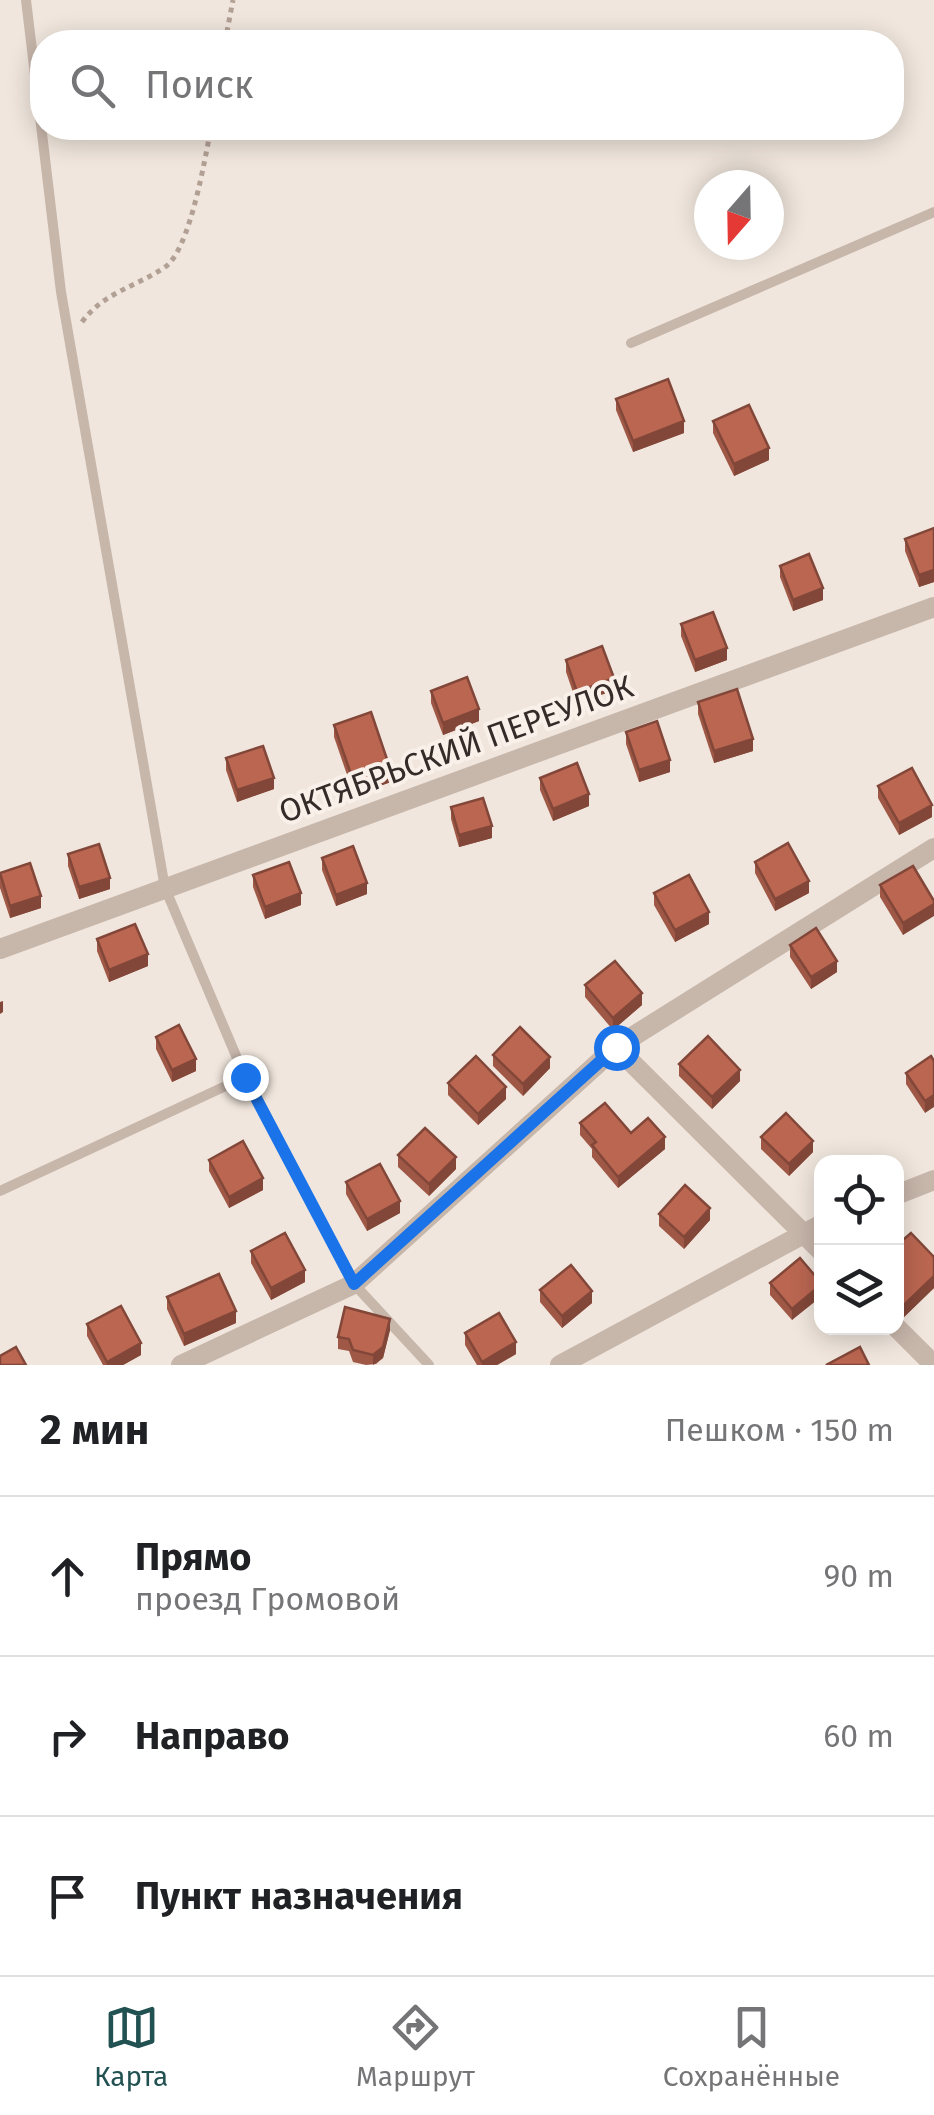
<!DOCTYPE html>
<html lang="ru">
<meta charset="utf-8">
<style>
body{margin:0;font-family:"Fira Sans",sans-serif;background:#f2f2f2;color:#202124}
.controls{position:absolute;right:30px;bottom:30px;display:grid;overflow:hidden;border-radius:20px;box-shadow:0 5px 25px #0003}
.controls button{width:90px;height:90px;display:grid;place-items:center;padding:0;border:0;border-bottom:2px solid #e0e0e0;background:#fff;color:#202124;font:50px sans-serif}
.compass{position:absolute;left:694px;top:170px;width:90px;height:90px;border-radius:50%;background:#fff;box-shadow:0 5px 25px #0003;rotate:200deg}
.stop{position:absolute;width:30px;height:30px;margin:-22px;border:8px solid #1a73e8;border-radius:50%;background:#fff}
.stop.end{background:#1a73e8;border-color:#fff;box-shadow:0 2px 10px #0008}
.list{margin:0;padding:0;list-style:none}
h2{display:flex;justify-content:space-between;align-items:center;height:130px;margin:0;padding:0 40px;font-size:42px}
h2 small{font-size:32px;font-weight:400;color:#757577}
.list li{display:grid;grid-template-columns:65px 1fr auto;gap:30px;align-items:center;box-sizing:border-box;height:160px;padding:0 40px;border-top:2px solid #e0e0e0}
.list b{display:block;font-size:38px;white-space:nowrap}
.list p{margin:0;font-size:32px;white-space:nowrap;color:#757577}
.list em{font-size:32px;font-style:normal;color:#757577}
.icon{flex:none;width:55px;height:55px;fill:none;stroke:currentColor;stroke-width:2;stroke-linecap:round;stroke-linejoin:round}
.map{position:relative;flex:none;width:934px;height:1365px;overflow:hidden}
.search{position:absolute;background:#fff;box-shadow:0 5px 25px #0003;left:30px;right:30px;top:30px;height:110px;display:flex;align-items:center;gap:25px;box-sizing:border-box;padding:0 35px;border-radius:40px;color:#757577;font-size:38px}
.sheet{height:610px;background:#fff}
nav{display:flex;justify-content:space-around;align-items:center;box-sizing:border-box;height:140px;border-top:2px solid #e0e0e0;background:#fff;font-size:28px;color:#757577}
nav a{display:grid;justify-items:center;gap:5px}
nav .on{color:#225152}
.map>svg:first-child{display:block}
</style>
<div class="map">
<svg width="934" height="1365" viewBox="0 0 934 1365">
<rect width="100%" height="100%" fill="#f0e6dd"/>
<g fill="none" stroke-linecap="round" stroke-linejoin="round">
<!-- path -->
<g stroke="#b2a094" stroke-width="5" stroke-dasharray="5 5" stroke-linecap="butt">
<polyline points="225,42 233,0"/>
<path d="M82 322C104 292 136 287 165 267 190 250 205 158 211 128"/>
</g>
<!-- lane -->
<g stroke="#c7b6aa" stroke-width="10">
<polyline points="26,0 61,292 165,888 245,1077"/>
<polyline points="631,343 934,212"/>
<polyline points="0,1191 245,1077 354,1284 429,1365"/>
</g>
<!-- street -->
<g stroke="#c7b6aa" stroke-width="20">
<polyline points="0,949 934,607"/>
<polyline points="616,1047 822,1252"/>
<polyline points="896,1195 934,1180"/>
<polyline points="896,1327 934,1365"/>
<polyline points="181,1365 354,1284 616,1047 934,848"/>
<polyline points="560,1365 822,1224"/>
</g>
</g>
<!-- wall -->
<g fill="#a05846">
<polygon points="616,399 684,433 633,452 616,410"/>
<polygon points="713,421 769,460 734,476 713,433"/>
<polygon points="934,528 934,582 919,587 905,551 905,539"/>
<polygon points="780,566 823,600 793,611 780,577"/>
<polygon points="681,624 727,660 695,672 681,636"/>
<polygon points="566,660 614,690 577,704 566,672"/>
<polygon points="431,691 479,721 443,735 431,703"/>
<polygon points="698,702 753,751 714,763 698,714"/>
<polygon points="334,725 391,782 354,795 334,737"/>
<polygon points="626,732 670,772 639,782 626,744"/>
<polygon points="226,758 274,789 237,802 226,770"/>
<polygon points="540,778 589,806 553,821 540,790"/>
<polygon points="878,786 932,817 899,835 878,798"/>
<polygon points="451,807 492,838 459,847 451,819"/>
<polygon points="68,854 110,889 79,899 68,866"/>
<polygon points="322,858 367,894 336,906 322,870"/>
<polygon points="755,862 809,893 775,911 755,873"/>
<polygon points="0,873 41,908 10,918 0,888"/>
<polygon points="253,875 301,905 265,919 253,887"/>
<polygon points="880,885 934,901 903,935 880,897"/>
<polygon points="654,893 709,924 675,942 654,905"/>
<polygon points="97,939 148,966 109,982 97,951"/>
<polygon points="790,945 837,972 811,989 790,957"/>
<polygon points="585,985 642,1005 613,1030 585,997"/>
<polygon points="156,1037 196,1071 172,1082 156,1049"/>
<polygon points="493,1055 550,1068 523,1096 493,1066"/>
<polygon points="934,1061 925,1113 906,1084 906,1073"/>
<polygon points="679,1064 740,1081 712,1109 679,1076"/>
<polygon points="448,1083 506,1099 478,1125 448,1095"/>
<polygon points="580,1123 631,1133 665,1149 618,1188 592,1157 592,1149 580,1135"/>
<polygon points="761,1137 813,1152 789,1176 761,1149"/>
<polygon points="398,1155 456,1169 429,1196 398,1167"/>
<polygon points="209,1160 263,1190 229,1208 209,1171"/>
<polygon points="346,1182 400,1213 367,1231 346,1194"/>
<polygon points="659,1214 710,1220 684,1249 659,1226"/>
<polygon points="896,1246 934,1257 934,1288 904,1317 896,1309"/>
<polygon points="251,1251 305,1282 271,1300 251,1263"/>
<polygon points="770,1283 822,1283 792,1320 770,1295"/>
<polygon points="540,1290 592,1303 562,1328 540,1302"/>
<polygon points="167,1297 236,1323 184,1346 167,1309"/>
<polygon points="87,1324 141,1355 123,1365 103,1365 87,1336"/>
<polygon points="390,1330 383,1358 376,1364 366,1365 353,1362 349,1351 338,1349 338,1337"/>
<polygon points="465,1333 516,1354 497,1365 477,1365 465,1345"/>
</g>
<!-- shaded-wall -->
<g fill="#824739">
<polygon points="684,421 684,433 633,452 633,441"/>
<polygon points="769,448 769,460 734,476 734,464"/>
<polygon points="934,570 934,582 919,587 919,575"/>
<polygon points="823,588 823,600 793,611 793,600"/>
<polygon points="727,648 727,660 695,672 695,660"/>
<polygon points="614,678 614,690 577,704 577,692"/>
<polygon points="479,709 479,721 443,735 443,723"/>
<polygon points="753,739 753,751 714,763 714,751"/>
<polygon points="670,760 670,772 639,782 639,770"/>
<polygon points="391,771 391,782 354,795 354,783"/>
<polygon points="274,778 274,789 237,802 237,790"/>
<polygon points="589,794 589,806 553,821 553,809"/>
<polygon points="932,805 932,817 899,835 899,823"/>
<polygon points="492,826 492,838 459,847 459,835"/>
<polygon points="110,878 110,889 79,899 79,887"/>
<polygon points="809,881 809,893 775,911 775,899"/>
<polygon points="367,883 367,894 336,906 336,895"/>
<polygon points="301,893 301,905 265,919 265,907"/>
<polygon points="41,896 41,908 10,918 10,906"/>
<polygon points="934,904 934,916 903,935 903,923"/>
<polygon points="709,912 709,924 675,942 675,930"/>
<polygon points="148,954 148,966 109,982 109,970"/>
<polygon points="837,961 837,972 811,989 811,977"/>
<polygon points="642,993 642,1005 613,1030 613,1018"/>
<polygon points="3,1001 3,1012 0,1014 0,1002"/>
<polygon points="550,1057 550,1068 523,1096 523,1084"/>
<polygon points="196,1059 196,1071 172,1082 172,1070"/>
<polygon points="740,1070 740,1081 712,1109 712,1097"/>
<polygon points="506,1087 506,1099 478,1125 478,1114"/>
<polygon points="934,1095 934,1107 925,1113 925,1101"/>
<polygon points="665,1137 665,1149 618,1188 618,1177"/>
<polygon points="813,1141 813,1152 789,1176 789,1164"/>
<polygon points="456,1157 456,1169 429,1196 429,1184"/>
<polygon points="263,1178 263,1190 229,1208 229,1197"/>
<polygon points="400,1201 400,1213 367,1231 367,1219"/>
<polygon points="710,1208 710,1220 684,1249 684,1237"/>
<polygon points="305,1270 305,1282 271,1300 271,1288"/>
<polygon points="934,1276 934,1288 904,1317 904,1305"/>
<polygon points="822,1284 822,1296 792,1320 792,1309"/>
<polygon points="592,1291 592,1303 562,1328 562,1316"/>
<polygon points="236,1311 236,1323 184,1346 184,1334"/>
<polygon points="390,1319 390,1330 383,1358 373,1365 373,1355"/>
<polygon points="516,1342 516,1354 497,1365 482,1365 482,1362"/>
<polygon points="141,1343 141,1355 123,1365 107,1365 107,1362"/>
</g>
<!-- building -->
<g fill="#ba6651" stroke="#824739" stroke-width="2.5">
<polygon points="668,379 684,421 633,441 616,399"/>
<polygon points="749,405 769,448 734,464 713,421"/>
<polygon points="934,528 934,570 919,575 905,539"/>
<polygon points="809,554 823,588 793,600 780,566"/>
<polygon points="713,612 727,648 695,660 681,624"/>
<polygon points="602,646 614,678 577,692 566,660"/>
<polygon points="467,677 479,709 443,723 431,691"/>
<polygon points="737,689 753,739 714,751 698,702"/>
<polygon points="371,712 391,771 354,783 334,725"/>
<polygon points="657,721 670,760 639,770 626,732"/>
<polygon points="263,746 274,778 237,790 226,758"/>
<polygon points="577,763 589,794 553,809 540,778"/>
<polygon points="912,768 932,805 899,823 878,786"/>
<polygon points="483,798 492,826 459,835 451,807"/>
<polygon points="788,843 809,881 775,899 755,862"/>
<polygon points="99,844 110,878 79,887 68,854"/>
<polygon points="353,846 367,883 336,895 322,858"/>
<polygon points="289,862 301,893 265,907 253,875"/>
<polygon points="30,863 41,896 10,906 0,873"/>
<polygon points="913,866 934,901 934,904 903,923 880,885"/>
<polygon points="689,875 709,912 675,930 654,893"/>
<polygon points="135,924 148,954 109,970 97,939"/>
<polygon points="816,928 837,961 811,977 790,945"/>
<polygon points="615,961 642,993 613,1018 585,985"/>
<polygon points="179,1025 196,1059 172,1070 156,1037"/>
<polygon points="520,1027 550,1057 523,1084 493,1055"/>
<polygon points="708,1036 740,1070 712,1097 679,1064"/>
<polygon points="476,1056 506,1087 478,1114 448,1083"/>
<polygon points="931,1056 934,1061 934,1095 925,1101 906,1073"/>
<polygon points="605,1103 631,1133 648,1118 665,1137 618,1177 592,1145 596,1142 580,1123"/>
<polygon points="786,1113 813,1141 789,1164 761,1137"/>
<polygon points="425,1128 456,1157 429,1184 398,1155"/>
<polygon points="243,1141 263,1178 229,1197 209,1160"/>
<polygon points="380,1164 400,1201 367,1219 346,1182"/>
<polygon points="685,1185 710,1208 684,1237 659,1214"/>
<polygon points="285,1233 305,1270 271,1288 251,1251"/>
<polygon points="911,1233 934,1257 934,1276 904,1305 896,1297 896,1246"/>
<polygon points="800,1258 822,1284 792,1309 770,1283"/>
<polygon points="571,1265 592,1291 562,1316 540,1290"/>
<polygon points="219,1274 236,1311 184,1334 167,1297"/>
<polygon points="121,1306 141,1343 107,1362 87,1324"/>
<polygon points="345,1307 390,1319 383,1347 373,1355 353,1350 349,1339 338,1337"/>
<polygon points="499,1313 516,1342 482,1362 465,1333"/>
<polygon points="16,1347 26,1365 0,1365 0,1356"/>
<polygon points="860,1347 869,1365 826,1365"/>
</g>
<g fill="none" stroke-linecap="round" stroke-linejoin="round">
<!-- route -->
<polyline stroke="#1a73e8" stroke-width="12" points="245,1077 354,1284 616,1047"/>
</g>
<g text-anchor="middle" stroke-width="8" stroke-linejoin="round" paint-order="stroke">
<!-- street labels -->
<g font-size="32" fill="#352c29" stroke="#f8f0e9">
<text transform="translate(456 749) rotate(-20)" y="11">ОКТЯБРЬСКИЙ ПЕРЕУЛОК</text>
</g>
</g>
</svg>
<div class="controls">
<button><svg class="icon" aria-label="locate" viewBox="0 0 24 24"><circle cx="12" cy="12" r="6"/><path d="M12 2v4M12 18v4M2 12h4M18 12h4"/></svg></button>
<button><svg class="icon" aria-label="layers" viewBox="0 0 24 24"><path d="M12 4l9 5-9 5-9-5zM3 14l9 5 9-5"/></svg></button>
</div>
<svg class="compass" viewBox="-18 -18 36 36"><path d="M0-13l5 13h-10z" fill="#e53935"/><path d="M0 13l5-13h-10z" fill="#757577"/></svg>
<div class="stop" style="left:616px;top:1047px"></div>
<div class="stop end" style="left:245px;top:1077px"></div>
<div class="search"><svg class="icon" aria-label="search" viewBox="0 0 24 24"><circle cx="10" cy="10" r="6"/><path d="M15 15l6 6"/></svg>Поиск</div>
</div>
<section class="sheet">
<h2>2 мин<small>Пешком · 150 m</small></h2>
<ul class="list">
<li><svg class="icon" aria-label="ahead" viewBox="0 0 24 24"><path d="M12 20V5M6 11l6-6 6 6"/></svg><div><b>Прямо</b><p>проезд Громовой</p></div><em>90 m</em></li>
<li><svg class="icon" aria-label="right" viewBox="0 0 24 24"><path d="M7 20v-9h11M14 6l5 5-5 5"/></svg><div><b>Направо</b></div><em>60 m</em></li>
<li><svg class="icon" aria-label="arrive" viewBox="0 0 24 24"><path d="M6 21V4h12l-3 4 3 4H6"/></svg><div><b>Пункт назначения</b></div></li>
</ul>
</section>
<nav>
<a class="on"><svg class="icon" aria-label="map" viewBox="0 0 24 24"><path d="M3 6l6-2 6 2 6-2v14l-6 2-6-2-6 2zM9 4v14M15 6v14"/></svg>Карта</a>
<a><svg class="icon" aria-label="directions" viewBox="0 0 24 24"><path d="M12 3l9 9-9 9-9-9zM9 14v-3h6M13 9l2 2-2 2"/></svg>Маршрут</a>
<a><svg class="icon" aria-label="saved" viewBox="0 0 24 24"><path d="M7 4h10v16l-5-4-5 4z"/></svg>Сохранённые</a>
</nav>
